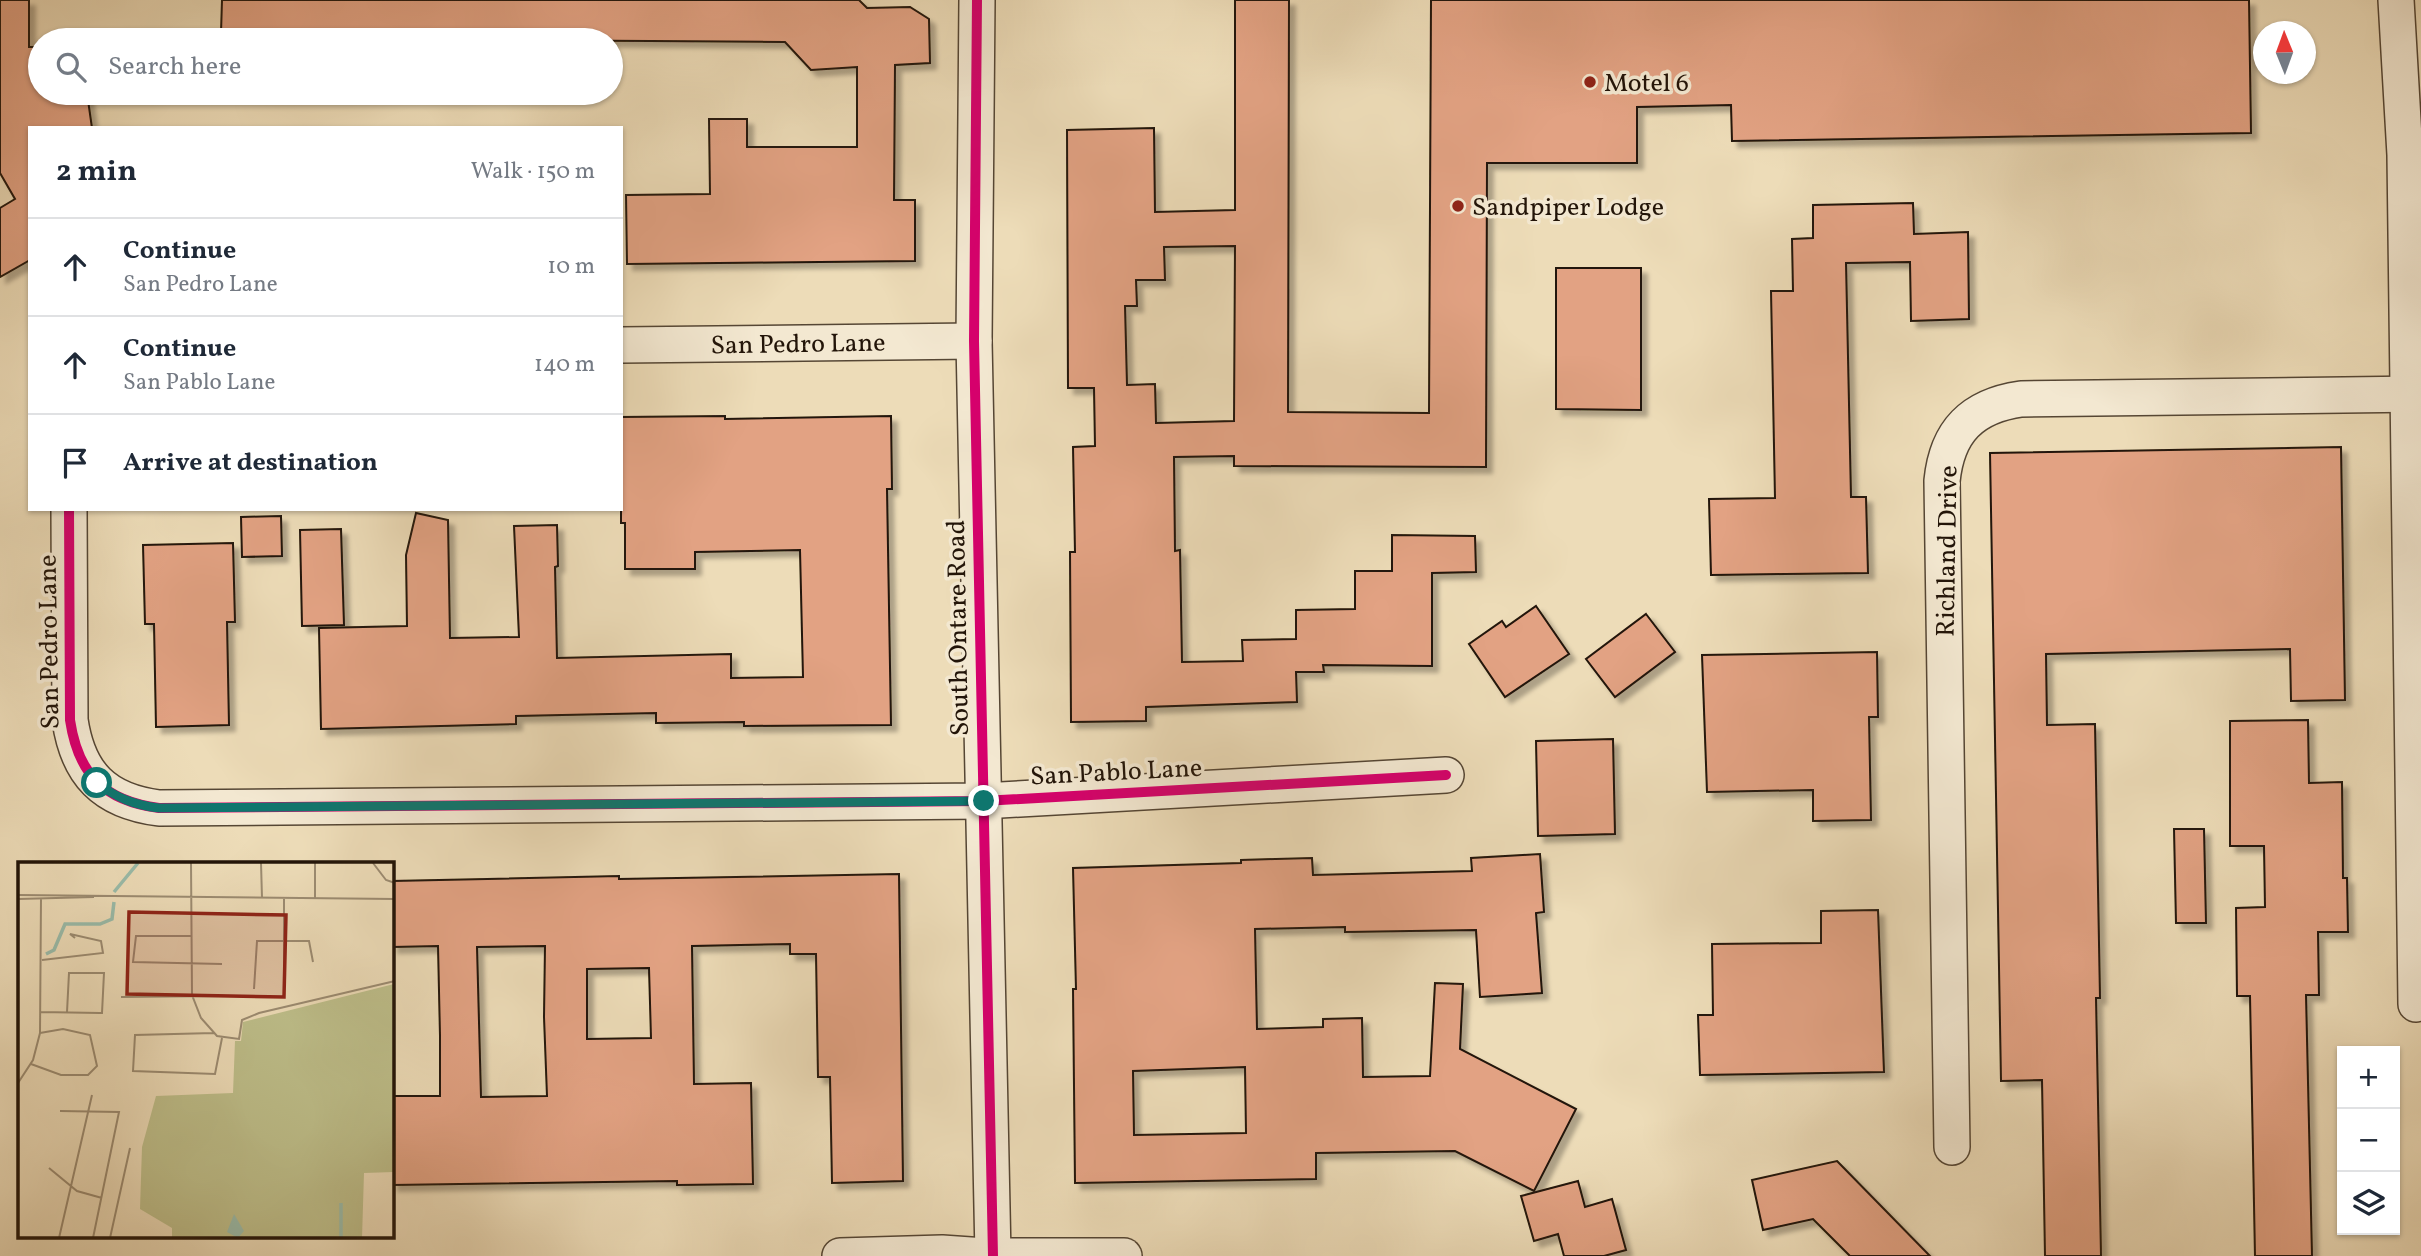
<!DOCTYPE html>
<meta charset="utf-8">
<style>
body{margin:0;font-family:Vollkorn,serif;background:#f2f2f3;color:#1f2937}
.controls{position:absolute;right:21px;bottom:21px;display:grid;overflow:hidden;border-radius:0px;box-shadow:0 2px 5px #0004}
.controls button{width:63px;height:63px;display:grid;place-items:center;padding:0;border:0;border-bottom:2px solid #e0e1e3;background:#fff;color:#1f2937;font:35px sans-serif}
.compass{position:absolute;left:2253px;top:21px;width:63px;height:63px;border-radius:50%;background:#fff;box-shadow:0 2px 5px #0004;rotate:359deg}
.stop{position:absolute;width:21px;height:21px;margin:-16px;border:5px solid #0f766e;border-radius:50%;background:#fff}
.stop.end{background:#0f766e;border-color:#fff;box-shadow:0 2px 7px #0008}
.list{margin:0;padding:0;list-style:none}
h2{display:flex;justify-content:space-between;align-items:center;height:91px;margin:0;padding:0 28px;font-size:30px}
h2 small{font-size:23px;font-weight:400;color:#747a83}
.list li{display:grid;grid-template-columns:46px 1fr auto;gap:21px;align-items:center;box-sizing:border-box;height:98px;padding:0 28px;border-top:2px solid #e0e1e3}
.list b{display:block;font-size:26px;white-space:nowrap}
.list p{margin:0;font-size:23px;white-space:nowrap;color:#747a83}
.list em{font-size:23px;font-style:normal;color:#747a83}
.icon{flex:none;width:38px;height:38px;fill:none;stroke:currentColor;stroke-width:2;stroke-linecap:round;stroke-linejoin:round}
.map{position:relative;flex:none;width:2421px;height:1256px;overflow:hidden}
.search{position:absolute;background:#fff;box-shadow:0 2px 5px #0004;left:28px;top:28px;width:595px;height:77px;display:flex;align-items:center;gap:18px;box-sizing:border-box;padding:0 24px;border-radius:38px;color:#747a83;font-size:26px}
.panel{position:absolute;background:#fff;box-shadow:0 2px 5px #0004;left:28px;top:126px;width:595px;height:385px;border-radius:0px}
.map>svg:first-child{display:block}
</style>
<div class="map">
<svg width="2421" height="1256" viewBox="0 0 2421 1256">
<defs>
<filter id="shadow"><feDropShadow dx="6" dy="6" stdDeviation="2" flood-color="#0004"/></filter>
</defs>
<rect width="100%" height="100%" fill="#eddcb8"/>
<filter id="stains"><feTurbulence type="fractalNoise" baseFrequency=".00286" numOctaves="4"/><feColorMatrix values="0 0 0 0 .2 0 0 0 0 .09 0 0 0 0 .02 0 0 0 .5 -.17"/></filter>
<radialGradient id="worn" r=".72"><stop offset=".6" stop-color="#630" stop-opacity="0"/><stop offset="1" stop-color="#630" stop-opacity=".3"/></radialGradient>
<!-- building -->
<g fill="#e2a283" stroke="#221408" stroke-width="2" fill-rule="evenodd" filter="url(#shadow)">
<polygon points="0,0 29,0 29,47 40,47 40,93 87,93 92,128 30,128 30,260 0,277 0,208 15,199 0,173"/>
<polygon points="222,0 859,0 867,8 910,7 929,19 930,63 895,65 894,200 915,200 915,261 627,264 626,195 710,194 709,119 747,119 747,147 857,147 857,67 811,70 785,42 487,40 487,34 221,33"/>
<path d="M1235 0H1289L1288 412 1429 413 1431 0H2249L2251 133 1732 141 1731 105 1637 107V163H1487L1486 467 1234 466V456L1174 457 1175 551 1180 550 1182 662 1243 661 1242 640 1296 639V610L1355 609V571H1392V535L1475 536 1476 572 1432 573V666L1323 665 1324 672H1296L1297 702 1146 707V721L1071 722 1070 552H1075L1073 447 1095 446 1094 388H1068L1067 130 1154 128 1155 212 1235 210ZM1235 246 1234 421 1156 423 1155 384 1127 385 1125 306H1137L1136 280H1165L1164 247Z"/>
<polygon points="1913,203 1914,234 1968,232 1969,319 1911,321 1910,262 1846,263 1851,497 1866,497 1868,573 1711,575 1709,499 1775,498 1771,291 1793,291 1792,239 1813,238 1813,205"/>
<polygon points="1556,268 1641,268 1641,410 1556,409"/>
<polygon points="725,416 725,419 891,416 892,489 887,489 891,725 744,726 744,722 656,723 656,713 516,716 516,724 321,729 319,628 407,626 406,555 416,513 448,520 450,638 519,637 514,526 557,525 558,566 555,567 557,658 731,654 731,678 803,677 800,550 695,552 695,569 625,569 625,523 621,523 621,417"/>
<polygon points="2341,447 2345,700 2291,701 2290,649 2046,654 2047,725 2095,724 2100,998 2096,998 2101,1256 2045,1256 2042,1080 2001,1081 1990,453"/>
<polygon points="281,516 282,556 242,557 241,517"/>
<polygon points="341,529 344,625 302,626 300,530"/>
<polygon points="233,543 235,622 227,622 229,725 156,727 154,624 145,624 143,545"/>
<polygon points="1536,606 1569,654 1505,697 1469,644 1502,621 1506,627"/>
<polygon points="1646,614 1675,652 1615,697 1586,659"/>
<polygon points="1877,652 1878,717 1869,717 1871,820 1813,821 1813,790 1707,792 1702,655"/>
<polygon points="2308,720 2309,783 2342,782 2343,878 2347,878 2348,932 2318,932 2319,995 2306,995 2312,1256 2255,1256 2250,996 2237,996 2236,908 2265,907 2264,846 2230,846 2230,721"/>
<polygon points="1613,739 1615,834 1538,836 1536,741"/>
<polygon points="2174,829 2204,829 2206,923 2176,923"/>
<path d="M1540 854 1544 912 1536 913 1542 993 1480 997 1476 930 1345 932V927L1255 929 1257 1029 1323 1027V1019L1362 1018 1363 1077 1430 1076 1435 983 1463 984 1460 1049 1576 1109 1534 1191 1455 1151 1316 1153V1179L1075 1183 1073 989H1076L1073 868 1241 863V860L1312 858 1313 875 1472 871 1471 858ZM1245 1067 1246 1133 1134 1135 1133 1071Z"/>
<path d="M899 874 903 1181 832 1183 830 1077H818L816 954H790V944L692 946 694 1084 751 1083 753 1184 677 1185V1181L392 1185V1096H440V1036L438 946 392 947V881L619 876V879ZM545 946 544 1017 547 1096 481 1097 477 947ZM649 968 651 1038 587 1039V969Z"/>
<polygon points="1878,910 1884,1072 1700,1075 1698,1015 1713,1015 1712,944 1821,943 1821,911"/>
<polygon points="1837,1161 1930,1256 1850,1256 1813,1219 1763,1230 1752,1180"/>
<polygon points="1578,1181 1585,1207 1612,1199 1626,1250 1604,1256 1564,1256 1558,1234 1534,1241 1521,1196"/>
</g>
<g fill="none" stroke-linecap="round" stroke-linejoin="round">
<defs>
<g id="street">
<polyline points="977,0 974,341 993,1256"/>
<polyline points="2396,0 2405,155 2416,1004"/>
<polyline points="621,345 974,341"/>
<path d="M69 509 70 720C78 774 104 801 159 808L983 801 1446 775"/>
<path d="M1952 1147 1942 481C1947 431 1972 406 2021 399L2421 394"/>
<polyline points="840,1256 942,1253 985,1256"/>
<polyline points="1008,1256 1124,1256"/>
</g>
</defs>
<!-- street casing -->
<use href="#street" stroke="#554634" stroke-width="38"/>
<!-- street -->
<use href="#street" stroke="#f3e8d1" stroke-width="35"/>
<defs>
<g id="cycleway">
<polyline points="977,0 974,341 993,1256"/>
<path d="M69 509 70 720C78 774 104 801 159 808L983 801 1446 775"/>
</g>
</defs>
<!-- cycleway casing -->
<use href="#cycleway" stroke="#f3e8d1" stroke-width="15"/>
<!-- cycleway -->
<use href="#cycleway" stroke="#d6006c" stroke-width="10"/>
</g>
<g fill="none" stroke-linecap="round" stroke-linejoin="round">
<!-- route -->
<path stroke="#0f766e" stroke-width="9" d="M97 783C117 798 134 805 159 808L984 801"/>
</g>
<!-- markers -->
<g fill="#8f2418" stroke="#f3e8d1" stroke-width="2.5">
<circle cx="1590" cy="82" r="7"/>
<circle cx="1458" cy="206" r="7"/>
</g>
<g text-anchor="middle" stroke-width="7" stroke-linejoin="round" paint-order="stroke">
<!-- poi labels -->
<g font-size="26" fill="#221408" stroke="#f3e8d1" text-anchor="start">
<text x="1604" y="91">Motel 6</text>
<text x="1472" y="215">Sandpiper Lodge</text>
</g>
<!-- street labels -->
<g font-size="26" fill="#221408" stroke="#f3e8d1">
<text transform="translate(798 343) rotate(-1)" y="9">San Pedro Lane</text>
<text transform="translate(1946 551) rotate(-89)" y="9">Richland Drive</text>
<text transform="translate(957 628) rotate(-91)" y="9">South Ontare Road</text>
<text transform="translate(48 642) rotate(-91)" y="9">San Pedro Lane</text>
<text transform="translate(1116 771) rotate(-3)" y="9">San Pablo Lane</text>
</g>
</g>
<!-- overview -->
<g transform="translate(18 862)">
<rect width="376" height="376" fill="#eddcb8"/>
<path d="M376 122V310L346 311 344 376H154V366L122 347 124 285 138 234 215 231 217 179H223L225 160Z" fill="#bebf8b"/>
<path d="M216 352 226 369 220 376 209 370Z" fill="#9abcaa"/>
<path fill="none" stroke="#9abcaa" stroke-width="3.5" d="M96 30 120 1M28 92 36 88 47 62H82L94 57 96 40M323 341V376"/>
<path fill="none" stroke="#9c8c72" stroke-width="2" d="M173 1 174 133 183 156 199 174 221 177 224 158 241 151 377 119M243 1 244 36M297 1V36M355 1 368 18 377 21M0 33 377 37M0 37 76 35M174 74H118L115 100 204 102M24 98 85 91 83 79 52 72 57 76M266 118V36M236 127 239 79H291L295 100M103 135 203 134M22 150 82 151H84L86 111H51L49 150M196 171 117 173 115 209 197 212 204 176M13 202 43 213H70L79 204 72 173 45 167 22 171M0 221 15 198 22 171 23 36M42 249 101 250 75 376M31 306 59 329 84 336M41 376 74 233M92 376 112 286"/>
<path fill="#8f2418" fill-opacity="0.15" stroke="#8f2418" stroke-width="3.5" d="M111 50 268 53 266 135 109 132Z"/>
<rect width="376" height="376" fill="none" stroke="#221408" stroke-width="3.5"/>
</g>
<rect width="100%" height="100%" filter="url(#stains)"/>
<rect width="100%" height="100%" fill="url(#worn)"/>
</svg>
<div class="controls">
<button>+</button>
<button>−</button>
<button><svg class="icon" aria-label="layers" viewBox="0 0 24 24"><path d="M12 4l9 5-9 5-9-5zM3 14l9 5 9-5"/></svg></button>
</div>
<svg class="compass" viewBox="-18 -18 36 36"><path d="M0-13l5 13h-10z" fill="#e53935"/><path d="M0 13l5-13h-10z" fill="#747a83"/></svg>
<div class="stop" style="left:97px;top:783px"></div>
<div class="stop end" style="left:984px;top:801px"></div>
<div class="search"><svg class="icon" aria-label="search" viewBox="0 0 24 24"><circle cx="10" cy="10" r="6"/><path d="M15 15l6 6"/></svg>Search here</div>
<section class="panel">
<h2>2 min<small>Walk · 150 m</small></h2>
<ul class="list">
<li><svg class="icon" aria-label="ahead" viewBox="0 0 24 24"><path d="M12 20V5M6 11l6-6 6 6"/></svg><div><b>Continue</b><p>San Pedro Lane</p></div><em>10 m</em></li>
<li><svg class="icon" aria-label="ahead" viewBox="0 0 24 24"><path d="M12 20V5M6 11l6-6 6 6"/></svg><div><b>Continue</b><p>San Pablo Lane</p></div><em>140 m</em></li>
<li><svg class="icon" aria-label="arrive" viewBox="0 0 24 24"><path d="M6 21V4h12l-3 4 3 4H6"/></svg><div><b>Arrive at destination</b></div></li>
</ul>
</section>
</div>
